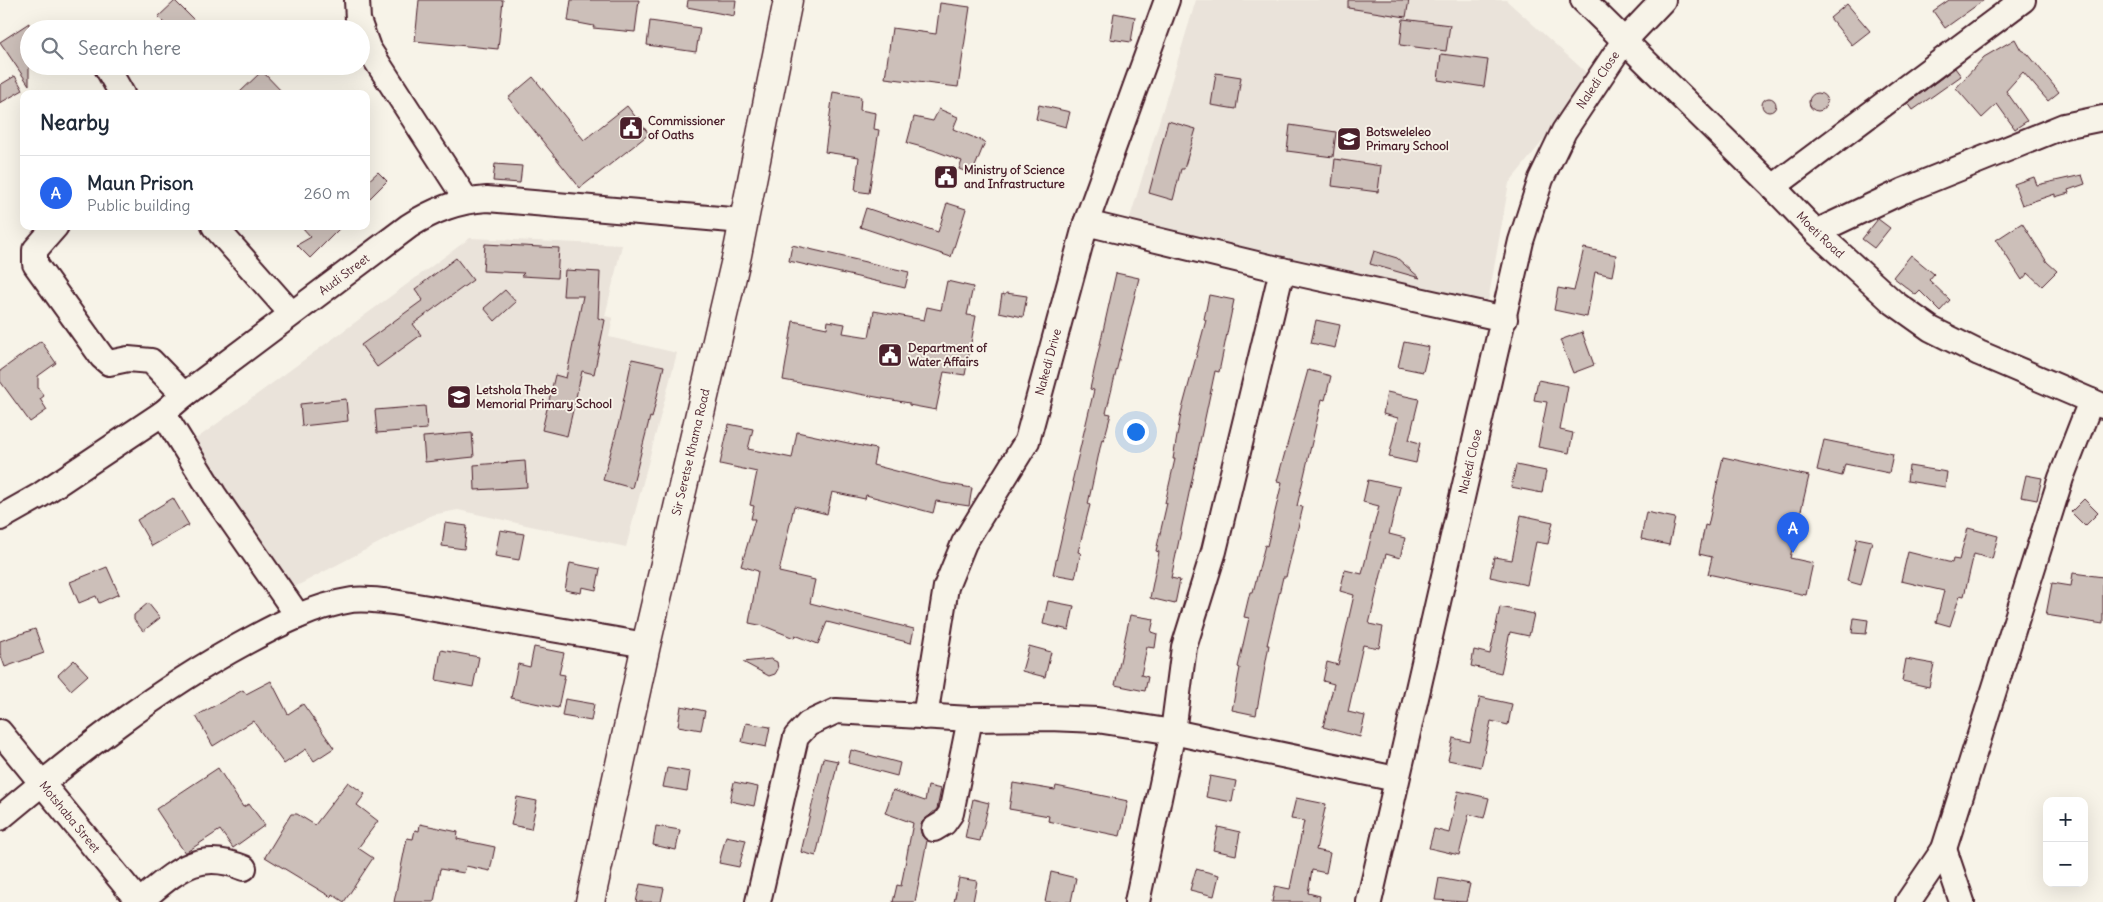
<!DOCTYPE html>
<meta charset="utf-8">
<style>
body{margin:0;font-family:Delius,sans-serif;background:#f2f2f3;color:#1f2937}
.controls{position:absolute;right:15px;bottom:15px;display:grid;overflow:hidden;border-radius:10px;box-shadow:0 5px 20px #0002}
.controls button{width:45px;height:45px;display:grid;place-items:center;padding:0;border:0;border-bottom:1px solid #e0e1e3;background:#fff;color:#1f2937;font:25px sans-serif}
.you{position:absolute;left:1135px;top:431px;width:18px;height:18px;margin:-12px;border:4px solid #fff;border-radius:50%;background:#1a73e8;box-shadow:0 0 0 8px #1a73e833}
.badge{display:grid;place-items:center;width:32px;height:32px;border-radius:50%;background:#2563eb;color:#fff;font-size:16px;font-weight:700}
.pin{position:absolute;translate:-50% -41px;filter:drop-shadow(0 1px 2px #0008)}
.pin::after{content:'';position:absolute;top:26px;width:18px;height:15px;background:inherit;clip-path:polygon(0 0,100% 0,50% 100%)}
.list{margin:0;padding:0;list-style:none}
h2{display:flex;justify-content:space-between;align-items:center;height:65px;margin:0;padding:0 20px;font-size:21px}
h2 small{font-size:16px;font-weight:400;color:#747a83}
.list li{display:grid;grid-template-columns:32px 1fr auto;gap:15px;align-items:center;box-sizing:border-box;height:75px;padding:0 20px;border-top:1px solid #e0e1e3}
.list b{display:block;font-size:19px;white-space:nowrap}
.list p{margin:0;font-size:16px;white-space:nowrap;color:#747a83}
.list em{font-size:16px;font-style:normal;color:#747a83}
.icon{flex:none;width:28px;height:28px;fill:none;stroke:currentColor;stroke-width:2;stroke-linecap:round;stroke-linejoin:round}
.map{position:relative;flex:none;width:2103px;height:902px;overflow:hidden}
.search{position:absolute;background:#fff;box-shadow:0 5px 20px #0002;left:20px;top:20px;width:350px;height:55px;display:flex;align-items:center;gap:12px;box-sizing:border-box;padding:0 18px;border-radius:28px;color:#747a83;font-size:19px}
.panel{position:absolute;background:#fff;box-shadow:0 5px 20px #0002;left:20px;top:90px;width:350px;height:140px;border-radius:10px}
.map>svg:first-child{display:block}
</style>
<div class="map">
<svg width="2103" height="902" viewBox="0 0 2103 902">
<rect width="100%" height="100%" fill="#f7f3e8"/>
<filter id="ink" filterUnits="userSpaceOnUse"><feTurbulence type="fractalNoise" baseFrequency=".02" numOctaves="2"/><feDisplacementMap in="SourceGraphic" scale="10" xChannelSelector="R" yChannelSelector="G"/><feConvolveMatrix kernelMatrix="1 2 1 2 8 2 1 2 1" color-interpolation-filters="sRGB"/></filter>
<g filter="url(#ink)">
<!-- built -->
<g fill="#eae3da">
<polygon points="1196,0 1506,0 1590,76 1580,95 1509,183 1488,302 1129,221"/>
<polygon points="470,238 622,245 605,316 613,318 609,337 677,353 626,547 458,510 432,515 289,590 192,442"/>
</g>
<!-- building -->
<g fill="#ccbfb9" stroke="#4a1f2b">
<polygon points="419,0 503,0 498,49 415,41"/>
<polygon points="571,0 639,0 635,32 593,28 594,26 568,21"/>
<polygon points="688,0 736,0 734,16 687,7"/>
<polygon points="1348,0 1409,0 1406,17 1348,8"/>
<polygon points="1949,0 1984,0 1945,28 1933,11"/>
<polygon points="175,1 203,29 170,29 158,17"/>
<polygon points="940,3 970,7 958,87 885,78 892,28 936,34"/>
<polygon points="1847,4 1870,31 1852,45 1830,18"/>
<polygon points="1114,13 1135,17 1131,42 1110,39"/>
<polygon points="1403,19 1450,25 1446,51 1400,45"/>
<polygon points="650,21 700,28 696,52 647,45"/>
<polygon points="29,23 29,85 0,42"/>
<polygon points="2015,39 2021,50 2028,54 2059,92 2048,101 2023,72 2006,91 2027,121 2015,129 1997,104 1982,118 1956,88 1984,57"/>
<polygon points="1441,54 1488,60 1484,87 1438,80"/>
<polygon points="1955,68 1961,76 1913,110 1908,103"/>
<polygon points="262,71 284,94 238,94"/>
<polygon points="1216,73 1241,77 1236,109 1211,105"/>
<polygon points="15,76 23,90 0,103 0,85"/>
<polygon points="533,77 584,140 627,106 649,134 580,188 508,98"/>
<polygon points="833,92 861,97 860,110 876,113 874,129 879,130 869,193 855,191 859,157 825,152"/>
<circle cx="1818" cy="102" r="9"/>
<circle cx="1769" cy="105" r="7"/>
<polygon points="1039,105 1070,112 1066,127 1036,119"/>
<polygon points="939,109 958,117 953,129 985,142 972,174 959,169 962,161 933,150 907,143 914,117 933,121"/>
<polygon points="1168,121 1196,129 1184,169 1181,169 1173,200 1149,193"/>
<polygon points="1290,125 1336,132 1333,157 1287,151"/>
<polygon points="1335,159 1381,166 1378,192 1332,186"/>
<polygon points="495,164 522,166 520,183 493,181"/>
<polygon points="378,172 387,181 366,202 366,183"/>
<polygon points="2082,175 2085,184 2068,190 2069,193 2055,197 2055,194 2022,205 2014,184 2034,177 2037,185"/>
<polygon points="947,203 966,209 951,257 860,227 866,208 938,232"/>
<polygon points="1878,219 1890,228 1874,248 1862,239"/>
<polygon points="2022,223 2047,262 2057,271 2042,286 2028,273 2022,280 1996,240"/>
<polygon points="301,226 342,226 310,258 297,245 311,237"/>
<polygon points="485,244 559,248 557,278 521,276 524,273 483,271"/>
<polygon points="792,245 909,272 905,288 789,261"/>
<polygon points="1584,248 1616,255 1612,276 1595,272 1587,317 1554,310 1558,288 1574,291"/>
<polygon points="1374,251 1397,258 1420,278 1370,264"/>
<polygon points="1911,255 1934,274 1929,280 1950,300 1940,311 1920,291 1916,295 1893,277"/>
<polygon points="456,258 473,280 413,324 421,335 377,367 361,345 423,300 415,289"/>
<polygon points="565,270 600,272 598,318 605,320 594,374 582,371 567,436 542,430 555,375 566,378 583,296 563,296"/>
<polygon points="1116,273 1139,278 1106,413 1111,414 1104,440 1102,439 1088,504 1090,505 1078,552 1081,553 1075,578 1053,574 1074,483 1072,482 1094,390 1090,389"/>
<polygon points="947,281 973,287 967,315 976,316 965,375 944,372 936,410 909,405 909,403 783,380 793,321 827,328 828,321 845,324 843,333 869,337 874,311 924,320 927,307 941,310"/>
<polygon points="505,290 516,302 495,321 484,308"/>
<polygon points="1006,293 1027,296 1023,317 999,312 1002,294 1005,295"/>
<polygon points="1209,295 1234,300 1219,372 1215,371 1171,578 1180,580 1175,604 1150,598 1159,552 1156,551 1167,503 1165,503 1175,459 1173,459 1181,413 1206,320 1204,319"/>
<polygon points="1316,320 1340,325 1335,348 1311,343"/>
<polygon points="1582,332 1594,365 1573,373 1560,340"/>
<polygon points="41,341 56,363 38,376 38,388 44,396 40,399 47,410 30,422 0,381 0,371"/>
<polygon points="1404,342 1429,347 1423,372 1398,367"/>
<polygon points="632,359 664,366 652,418 650,417 632,488 603,480 619,422"/>
<polygon points="1308,370 1331,376 1325,400 1322,399 1297,506 1303,507 1286,577 1283,577 1267,645 1269,645 1256,715 1232,710 1240,668 1238,667 1249,618 1244,617 1250,592 1253,592 1265,545 1267,546 1282,482 1277,481"/>
<polygon points="1538,380 1568,386 1560,430 1573,433 1569,453 1538,447 1547,402 1534,400"/>
<polygon points="1387,392 1419,399 1409,440 1420,443 1416,463 1389,457 1398,418 1383,414"/>
<polygon points="346,399 348,421 302,426 300,404"/>
<polygon points="425,406 427,429 377,433 375,410"/>
<polygon points="729,424 753,429 748,449 792,458 797,432 876,449 873,465 942,483 972,488 969,506 936,501 933,513 866,495 865,499 832,492 827,514 794,506 779,572 815,580 810,603 914,629 911,643 827,622 818,644 795,635 794,638 764,626 749,623 758,571 741,566 755,519 751,519 754,506 750,505 757,472 720,464"/>
<polygon points="472,433 474,457 425,462 423,437"/>
<polygon points="1824,440 1893,454 1889,473 1845,464 1842,476 1817,470"/>
<polygon points="1723,457 1809,476 1790,558 1813,563 1806,595 1708,574 1712,557 1699,554 1705,525 1708,526"/>
<polygon points="525,461 527,487 475,490 474,465"/>
<polygon points="1516,465 1546,471 1542,493 1511,487"/>
<polygon points="1909,466 1947,472 1945,487 1907,481"/>
<polygon points="2026,475 2042,478 2037,500 2021,497"/>
<polygon points="1368,480 1400,487 1389,534 1405,538 1400,558 1386,554 1369,624 1383,627 1379,648 1363,645 1348,712 1365,716 1360,737 1323,727 1334,684 1323,681 1327,662 1338,665 1354,595 1340,591 1345,570 1362,574 1379,506 1363,502"/>
<polygon points="173,498 189,525 152,546 137,520"/>
<polygon points="2084,499 2098,513 2085,526 2071,512"/>
<polygon points="1646,512 1675,518 1669,545 1641,539"/>
<polygon points="1521,515 1553,522 1548,544 1536,542 1527,585 1490,577 1494,557 1512,560"/>
<polygon points="445,523 467,526 464,549 442,546"/>
<polygon points="1968,528 1998,536 1992,559 1974,554 1964,596 1960,595 1950,626 1936,622 1944,591 1901,581 1908,552 1952,563 1953,559 1959,560"/>
<polygon points="500,530 524,534 519,560 495,556"/>
<polygon points="1857,538 1872,541 1861,585 1847,581"/>
<polygon points="570,563 600,569 596,590 582,587 581,593 565,590"/>
<polygon points="107,567 119,594 99,603 96,596 79,603 70,582"/>
<polygon points="2073,573 2103,577 2103,624 2046,615 2052,583 2071,586"/>
<polygon points="1048,601 1074,606 1069,630 1043,624"/>
<polygon points="148,603 160,618 143,631 134,620 134,615"/>
<polygon points="1500,607 1534,614 1529,636 1510,632 1501,673 1471,666 1474,650 1490,654"/>
<polygon points="1130,615 1154,619 1151,632 1157,634 1155,648 1147,647 1141,675 1148,677 1145,691 1115,685"/>
<polygon points="1854,618 1868,620 1866,634 1852,633"/>
<polygon points="35,629 44,653 5,667 0,653 0,641"/>
<polygon points="1029,646 1051,652 1045,677 1022,671"/>
<polygon points="534,647 564,653 559,674 565,675 558,708 511,698 518,664 530,667"/>
<polygon points="441,650 479,657 473,687 436,680"/>
<polygon points="771,659 777,662 778,669 775,674 769,676 743,662"/>
<polygon points="1906,659 1934,664 1929,687 1902,681"/>
<polygon points="74,660 88,675 71,690 58,675"/>
<polygon points="271,681 288,714 303,704 334,748 314,761 306,749 284,764 253,721 213,746 196,716 243,690 246,694"/>
<polygon points="1480,697 1512,704 1508,725 1491,721 1481,767 1448,760 1453,738 1470,742"/>
<polygon points="565,699 594,704 591,721 562,716"/>
<polygon points="681,706 705,711 701,730 678,726"/>
<polygon points="746,723 770,727 766,747 742,742"/>
<polygon points="851,750 900,763 897,776 848,763"/>
<polygon points="823,758 838,761 816,856 801,852"/>
<polygon points="218,768 243,807 249,804 265,825 233,848 220,830 185,853 156,809"/>
<polygon points="667,768 690,772 687,791 663,787"/>
<polygon points="1210,776 1236,781 1232,802 1206,797"/>
<polygon points="348,782 365,794 357,805 378,821 358,848 373,858 344,902 332,894 331,897 265,857 291,814 297,814 315,825"/>
<polygon points="734,782 758,787 754,806 730,801"/>
<polygon points="1013,783 1055,790 1056,786 1128,801 1120,836 1048,821 1049,816 1009,809"/>
<polygon points="928,786 941,789 937,809 922,822 920,829 922,836 927,841 915,902 893,902 897,885 901,886 913,823 885,813 893,790 925,801"/>
<polygon points="1458,791 1489,798 1484,818 1469,814 1459,855 1429,848 1434,829 1449,833"/>
<polygon points="517,797 537,801 531,829 511,825"/>
<polygon points="1296,798 1326,804 1316,850 1330,853 1326,873 1312,870 1308,893 1320,896 1319,902 1272,902 1275,886 1290,889 1304,821 1291,819"/>
<polygon points="973,799 989,803 980,841 965,838"/>
<polygon points="420,824 458,832 457,839 495,847 490,871 466,866 464,873 440,869 434,902 394,902 407,838 413,839 415,830 419,831"/>
<polygon points="656,826 680,830 676,850 653,845"/>
<polygon points="1218,827 1240,832 1236,855 1213,850"/>
<polygon points="726,836 746,840 739,867 719,863"/>
<polygon points="1196,869 1219,875 1214,896 1190,890"/>
<polygon points="1051,872 1076,878 1071,902 1045,902"/>
<polygon points="959,878 977,881 973,902 954,902"/>
<polygon points="1439,878 1470,884 1466,902 1435,900"/>
<polygon points="640,884 664,888 661,902 636,902"/>
</g>
<g fill="none" stroke-linecap="round" stroke-linejoin="round">
<defs>
<g id="minor">
<polyline points="357,0 358,20 368,48 467,201"/>
<path id="s1" d="M1583 0 1773 187 1816 232 1893 302 1931 329 1979 353 2103 406"/>
<polyline points="106,66 122,94"/>
<polyline points="1773,187 2023,0"/>
<polyline points="1086,223 1282,270 1505,319"/>
<polyline points="56,226 35,250 35,264 102,357 109,363 128,359 151,361 184,395"/>
<polyline points="214,226 291,313"/>
<polyline points="1816,232 1903,191 2064,126 2103,118"/>
<polyline points="163,413 214,495 298,616"/>
<path id="s2" d="M0 518 39 496 163 413 184 395 409 226C434 210 457 201 487 199L743 221"/>
<path id="s3" d="M925 717 946 587 964 543 1027 441 1086 223 1167 0"/>
<path id="s4" d="M0 732 139 902"/>
<path d="M0 818C78 753 157 690 246 642 279 624 314 606 352 600 365 598 380 601 393 602L646 645"/>
<polyline points="934,829 944,823 951,813 970,719"/>
<polyline points="1944,849 1962,902"/>
<path d="M139 902C175 873 196 848 244 868"/>
<polyline points="758,902 796,737 808,724 836,711 970,719 1049,718 1097,720 1173,732 1396,779"/>
<polyline points="1137,902 1173,732 1184,647 1214,551 1282,270"/>
<path id="s5" d="M1369 902 1521 241 1541 179 1564 131 1624 41 1663 0"/>
<polyline points="1908,902 1944,849 2061,478 2091,401"/>
</g>
<g id="major">
<path id="s6" d="M590 902 646 645 737 255 788 0"/>
</g>
</defs>
<!-- minor casing -->
<use href="#minor" stroke="#4a1f2b" stroke-width="28"/>
<!-- major casing -->
<use href="#major" stroke="#4a1f2b" stroke-width="31"/>
<!-- minor -->
<use href="#minor" stroke="#f7f3e8" stroke-width="24"/>
<!-- major -->
<use href="#major" stroke="#f7f3e8" stroke-width="28"/>
</g>
</g>
<!-- icons -->
<defs>
<symbol id="civic-square" viewBox="-11 -11 22 22"><rect x="-9" y="-9" width="18" height="18" rx="4" fill="#4a1f2b" stroke="#f7f3e8"/><path d="M-.6-6.5H3V-4.5H.6V-3L4-1V1h2V6H-6V1h2V-1L-.6-3ZM-1.2 2.5V6h2.4V2.5Z" fill="#fff"/></symbol>
<symbol id="school-square" viewBox="-11 -11 22 22"><rect x="-9" y="-9" width="18" height="18" rx="4" fill="#4a1f2b" stroke="#f7f3e8"/><path d="M0-5L7-2L0 1L-7-2ZM-4 1L0 2.5L4 1V4Q0 6-4 4Z" fill="#fff"/></symbol>
</defs>
<g fill-rule="evenodd">
<use href="#civic-square" x="617" y="114" width="28" height="28"/>
<use href="#school-square" x="1335" y="125" width="28" height="28"/>
<use href="#civic-square" x="932" y="163" width="28" height="28"/>
<use href="#civic-square" x="876" y="341" width="28" height="28"/>
<use href="#school-square" x="445" y="383" width="28" height="28"/>
</g>
<g text-anchor="middle" stroke-width="4" stroke-linejoin="round" paint-order="stroke">
<!-- street labels -->
<g font-size="12" fill="#4a1f2b" stroke="#f7f3e8">
<text dy="4" stroke="none"><textPath href="#s5" startOffset="858">Naledi Close</textPath></text>
<text dy="4" stroke="none"><textPath href="#s1" startOffset="334">Moeti Road</textPath></text>
<text dy="4" stroke="none"><textPath href="#s2" startOffset="422">Audi Street</textPath></text>
<text dy="4" stroke="none"><textPath href="#s3" startOffset="381">Nakedi Drive</textPath></text>
<text dy="4" stroke="none"><textPath href="#s6" startOffset="461">Sir Seretse Khama Road</textPath></text>
<text dy="4" stroke="none"><textPath href="#s5" startOffset="452">Naledi Close</textPath></text>
<text dy="4" stroke="none"><textPath href="#s4" startOffset="110">Motshaba Street</textPath></text>
</g>
<!-- poi labels -->
<g font-size="12" font-weight="bold" fill="#4a1f2b" stroke="#f7f3e8" text-anchor="start">
<text x="648" y="125">Commissioner<tspan x="648" dy="14">of Oaths</tspan></text>
<text x="1366" y="136">Botsweleleo<tspan x="1366" dy="14">Primary School</tspan></text>
<text x="964" y="174">Ministry of Science<tspan x="964" dy="14">and Infrastructure</tspan></text>
<text x="908" y="352">Department of<tspan x="908" dy="14">Water Affairs</tspan></text>
<text x="476" y="394">Letshola Thebe<tspan x="476" dy="14">Memorial Primary School</tspan></text>
</g>
</g>
</svg>
<div class="controls">
<button>+</button>
<button>−</button>
</div>
<div class="you"></div>
<div class="pin badge" style="left:1793px;top:553px">A</div>
<div class="search"><svg class="icon" aria-label="search" viewBox="0 0 24 24"><circle cx="10" cy="10" r="6"/><path d="M15 15l6 6"/></svg>Search here</div>
<section class="panel">
<h2>Nearby<small></small></h2>
<ul class="list">
<li><span class="badge">A</span><div><b>Maun Prison</b><p>Public building</p></div><em>260 m</em></li>
</ul>
</section>
</div>
